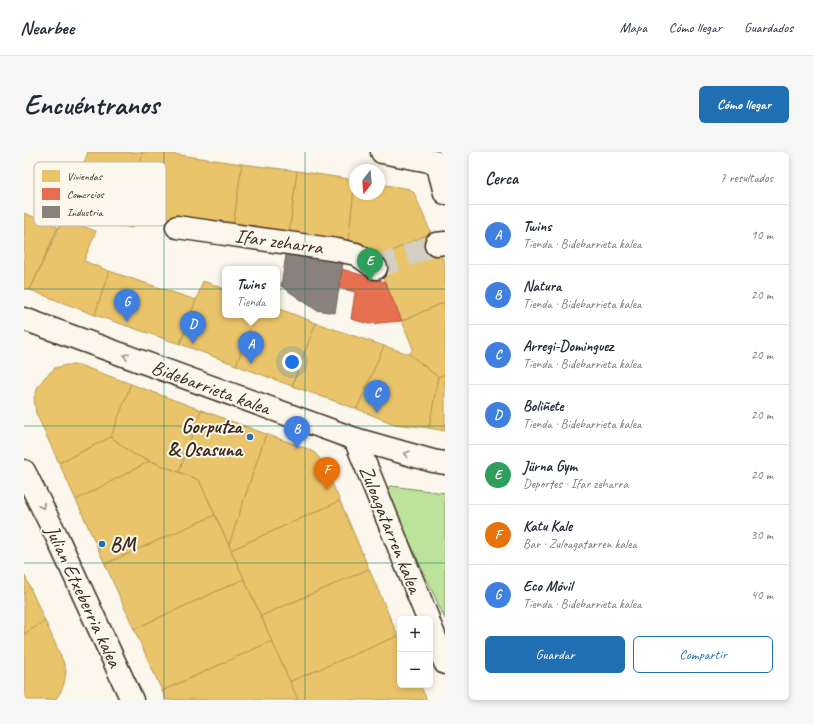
<!DOCTYPE html>
<html lang="es">
<meta charset="utf-8">
<style>
body{margin:0;font-family:Caveat,sans-serif;background:#f6f6f7;color:#1f2937}
.controls{position:absolute;right:12px;bottom:12px;display:grid;overflow:hidden;border-radius:6px;box-shadow:0 2px 6px #0003}
.controls button{width:36px;height:36px;display:grid;place-items:center;padding:0;border:0;border-bottom:1px solid #e0e1e3;background:#fff;color:#1f2937;font:20px sans-serif}
.compass{position:absolute;left:325px;top:12px;width:36px;height:36px;border-radius:50%;background:#fff;box-shadow:0 2px 6px #0003;rotate:196deg}
.you{position:absolute;left:268px;top:210px;width:14px;height:14px;margin:-10px;border:3px solid #fff;border-radius:50%;background:#1a73e8;box-shadow:0 0 0 6px #1a73e833}
.badge{display:grid;place-items:center;width:26px;height:26px;border-radius:50%;background:#1f6fb2;color:#fff;font-size:13px;font-weight:700}
.pin{position:absolute;translate:-50% -33px;filter:drop-shadow(0 1px 2px #0008)}
.pin::after{content:'';position:absolute;top:21px;width:14px;height:12px;background:inherit;clip-path:polygon(0 0,100% 0,50% 100%)}
.popup{position:absolute;left:198px;top:114px;width:58px;height:52px;box-sizing:border-box;display:grid;place-content:center;border-radius:6px;background:#fff;filter:drop-shadow(0 1px 3px #0005);font-size:13px;white-space:nowrap;color:#747a83}
.popup b{font-size:15px;color:#1f2937}
.popup::after{content:'';position:absolute;left:50%;top:100%;margin-left:-8px;border:8px solid transparent;border-top-color:#fff}
.list{margin:0;padding:0;list-style:none}
h2{display:flex;justify-content:space-between;align-items:center;height:52px;margin:0;padding:0 16px;font-size:17px}
h2 small{font-size:13px;font-weight:400;color:#747a83}
.list li{display:grid;grid-template-columns:26px 1fr auto;gap:12px;align-items:center;box-sizing:border-box;height:60px;padding:0 16px;border-top:1px solid #e0e1e3}
.list b{display:block;font-size:15px;white-space:nowrap}
.list p{margin:0;font-size:13px;white-space:nowrap;color:#747a83}
.list em{font-size:13px;font-style:normal;color:#747a83}
.actions{display:flex;gap:8px;padding:12px 16px}
.actions a{flex:1;padding:9px 0;border:1px solid #1f6fb2;border-radius:6px;text-align:center;font-size:14px;color:#1f6fb2}
.actions .main{background:#1f6fb2;color:#fff}
.map{position:relative;flex:none;width:421px;height:548px;overflow:hidden;border-radius:6px}
header{display:flex;align-items:center;gap:24px;box-sizing:border-box;height:56px;padding:0 20px;background:#fff;border-bottom:1px solid #e0e1e3}
header strong{font-size:19px}
nav{display:flex;gap:22px;margin-inline-start:auto;font-size:14px}
.intro{display:flex;align-items:center;justify-content:space-between;box-sizing:border-box;height:96px;padding:0 24px}
h1{margin:0;font-size:28px}
.button{padding:10px 18px;border-radius:6px;background:#1f6fb2;color:#fff;font-size:14px;font-weight:700}
main{display:flex;gap:24px;padding:0 24px}
aside{flex:1;background:#fff;border-radius:6px;box-shadow:0 2px 6px #0003}
.map>svg:first-child{display:block}
</style>
<header>
<strong>Nearbee</strong>
<nav><a>Mapa</a><a>Cómo llegar</a><a>Guardados</a></nav>
</header>
<div class="intro"><h1>Encuéntranos</h1><a class="button">Cómo llegar</a></div>
<main>
<div class="map">
<svg width="421" height="548" viewBox="0 0 421 548">
<rect width="100%" height="100%" fill="#fbf7ec"/>
<filter id="ink" filterUnits="userSpaceOnUse"><feTurbulence type="fractalNoise" baseFrequency=".025" numOctaves="2"/><feDisplacementMap in="SourceGraphic" scale="8" xChannelSelector="R" yChannelSelector="G"/><feConvolveMatrix kernelMatrix="1 2 1 2 8 2 1 2 1" color-interpolation-filters="sRGB"/></filter>
<g filter="url(#ink)">
<!-- green -->
<polygon fill="#bce29c" stroke="#7c865d" points="367,334 421,341 421,467 363,341 363,336"/>
<!-- homes -->
<g fill="#e9c46a" stroke="#b59653">
<polygon points="64,0 118,0 114,62 108,76 73,68 44,55"/>
<polygon points="118,0 135,0 218,12 209,75 114,62"/>
<polygon points="218,12 273,19 265,83 209,75"/>
<polygon points="273,19 331,28 324,92 265,83"/>
<polygon points="331,28 331,42 355,42 355,32 386,37 390,41 407,81 348,108 343,95 324,92"/>
<polygon points="0,61 34,75 6,138 0,136"/>
<polygon points="39,67 72,79 60,109 85,119 71,163 6,138"/>
<polygon points="407,81 421,112 421,150 378,169 361,130 348,108"/>
<polygon points="85,119 172,148 156,192 71,163"/>
<polygon points="179,129 201,137 201,163 231,163 212,213 156,192"/>
<polygon points="421,150 421,222 414,225 385,202 389,197 378,169"/>
<polygon points="253,156 292,171 268,234 212,213 231,163 253,163"/>
<polygon points="292,171 360,194 333,257 268,234"/>
<polygon points="360,194 385,202 414,225 405,276 370,272 333,257"/>
<polygon points="42,213 55,213 107,232 87,285 35,311 12,261 10,246 14,235 21,225 31,216"/>
<polygon points="421,222 421,279 405,276 414,225"/>
<polygon points="107,232 177,258 155,320 109,302 87,285"/>
<polygon points="177,258 242,282 205,393 175,328 155,320"/>
<polygon points="242,282 284,297 291,301 298,309 316,349 207,398 205,393"/>
<polygon points="87,285 109,302 126,309 52,348 35,311"/>
<polygon points="126,309 175,328 191,363 81,412 52,348"/>
<polygon points="316,349 345,417 237,464 207,398"/>
<polygon points="191,363 220,427 110,477 81,412"/>
<polygon points="345,417 374,484 265,530 237,464"/>
<polygon points="0,422 21,469 0,482"/>
<polygon points="220,427 248,489 138,539 110,477"/>
<polygon points="21,469 39,509 42,519 40,532 36,541 31,548 0,548 0,482"/>
<polygon points="374,484 376,487 376,533 396,533 403,548 274,548 265,530"/>
<polygon points="248,489 274,548 142,548 138,539"/>
</g>
<!-- shops -->
<polygon fill="#e76f51" stroke="#b35a42" points="318,117 361,130 378,169 345,172 327,167 331,140 315,136"/>
<!-- industry -->
<polygon fill="#8a817c" stroke="#726760" points="263,97 320,105 311,161 292,158 257,134"/>
<g fill="none" stroke-linecap="round" stroke-linejoin="round">
<!-- minor-tunnel -->
<polyline stroke="#d5cec3" stroke-width="22" stroke-dasharray="22 11" stroke-linecap="butt" points="352,116 412,92"/>
<defs>
<g id="minor">
<polyline points="358,0 421,12"/>
<polyline points="413,11 421,41"/>
<polyline points="153,75 313,98 332,102 352,116"/>
<polyline points="412,92 421,91"/>
<polyline points="0,167 331,287 409,309 421,311"/>
<polyline points="331,287 404,467"/>
<polyline points="0,319 32,383 108,548"/>
<polyline points="406,473 421,511"/>
</g>
</defs>
<!-- minor casing -->
<use href="#minor" stroke="#3b2a1e" stroke-width="25"/>
<!-- minor -->
<use href="#minor" stroke="#fbf7ec" stroke-width="22"/>
</g>
<!-- one-way arrows -->
<defs><path id="oneway-chevron" d="M-2-3.5L2.5 0L-2 3.5" fill="none" stroke-width="1.6" stroke-linecap="round" stroke-linejoin="round"/></defs>
<g stroke="#9b9085">
<use href="#oneway-chevron" transform="translate(102 204) rotate(-160)"/>
<use href="#oneway-chevron" transform="translate(383 302) rotate(-164)"/>
<use href="#oneway-chevron" transform="translate(18 354) rotate(63)"/>
</g>
</g>
<!-- grid -->
<path fill="none" stroke="#0f766e" stroke-width="1" stroke-opacity="0.55" d="M140 0V548M281 0V548M0 137H421M0 274H421M0 411H421"/>
<!-- markers -->
<g fill="#1f6fb2" stroke="#fbf7ec" stroke-width="1.5">
<circle cx="226" cy="285" r="4"/>
<circle cx="78" cy="392" r="4"/>
</g>
<g text-anchor="middle" stroke-width="4" stroke-linejoin="round" paint-order="stroke">
<!-- street labels -->
<g font-size="20" fill="#3b2a1e" stroke="#fbf7ec">
<text transform="translate(255 89) rotate(8)" y="7">Ifar zeharra</text>
<text transform="translate(187 235) rotate(20)" y="7">Bidebarrieta kalea</text>
<text transform="translate(367 377) rotate(68)" y="7">Zuloagatarren kalea</text>
<text transform="translate(60 444) rotate(65)" y="7">Julian Etxeberria kalea</text>
</g>
<!-- poi labels -->
<g font-size="20" font-weight="bold" fill="#3b2a1e" stroke="#fbf7ec" text-anchor="end">
<text x="218" y="281">Gorputza<tspan x="218" dy="23">&amp; Osasuna</tspan></text>
<text x="86" y="399" text-anchor="start">BM</text>
</g>
</g>
<!-- legend -->
<rect x="10" y="10" width="132" height="64" rx="6" fill="#fbf7ec" stroke="#c1baae" stroke-width="1"/>
<rect x="18" y="18" width="18" height="12" fill="#e9c46a"/>
<rect x="18" y="36" width="18" height="12" fill="#e76f51"/>
<rect x="18" y="54" width="18" height="12" fill="#8a817c"/>
<g font-size="11" fill="#3b2a1e">
<text x="43" y="28">Viviendas</text>
<text x="43" y="46">Comercios</text>
<text x="43" y="64">Industria</text>
</g>
</svg>
<div class="controls">
<button>+</button>
<button>−</button>
</div>
<svg class="compass" viewBox="-18 -18 36 36"><path d="M0-13l5 13h-10z" fill="#e53935"/><path d="M0 13l5-13h-10z" fill="#747a83"/></svg>
<div class="you"></div>
<div class="pin badge" style="left:227px;top:212px;background:#3f7fe0">A</div>
<div class="popup"><b>Twins</b>Tienda</div>
<div class="pin badge" style="left:273px;top:297px;background:#3f7fe0">B</div>
<div class="pin badge" style="left:353px;top:261px;background:#3f7fe0">C</div>
<div class="pin badge" style="left:169px;top:192px;background:#3f7fe0">D</div>
<div class="pin badge" style="left:346px;top:129px;background:#2e9e5b">E</div>
<div class="pin badge" style="left:303px;top:338px;background:#e8710a">F</div>
<div class="pin badge" style="left:103px;top:170px;background:#3f7fe0">G</div>
</div>
<aside>
<h2>Cerca<small>7 resultados</small></h2>
<ul class="list">
<li><span class="badge" style="background:#3f7fe0">A</span><div><b>Twins</b><p>Tienda · Bidebarrieta kalea</p></div><em>10 m</em></li>
<li><span class="badge" style="background:#3f7fe0">B</span><div><b>Natura</b><p>Tienda · Bidebarrieta kalea</p></div><em>20 m</em></li>
<li><span class="badge" style="background:#3f7fe0">C</span><div><b>Arregi-Dominguez</b><p>Tienda · Bidebarrieta kalea</p></div><em>20 m</em></li>
<li><span class="badge" style="background:#3f7fe0">D</span><div><b>Boliñete</b><p>Tienda · Bidebarrieta kalea</p></div><em>20 m</em></li>
<li><span class="badge" style="background:#2e9e5b">E</span><div><b>Jürna Gym</b><p>Deportes · Ifar zeharra</p></div><em>20 m</em></li>
<li><span class="badge" style="background:#e8710a">F</span><div><b>Katu Kale</b><p>Bar · Zuloagatarren kalea</p></div><em>30 m</em></li>
<li><span class="badge" style="background:#3f7fe0">G</span><div><b>Eco Móvil</b><p>Tienda · Bidebarrieta kalea</p></div><em>40 m</em></li>
</ul>
<div class="actions"><a class="main">Guardar</a><a>Compartir</a></div>
</aside>
</main>
